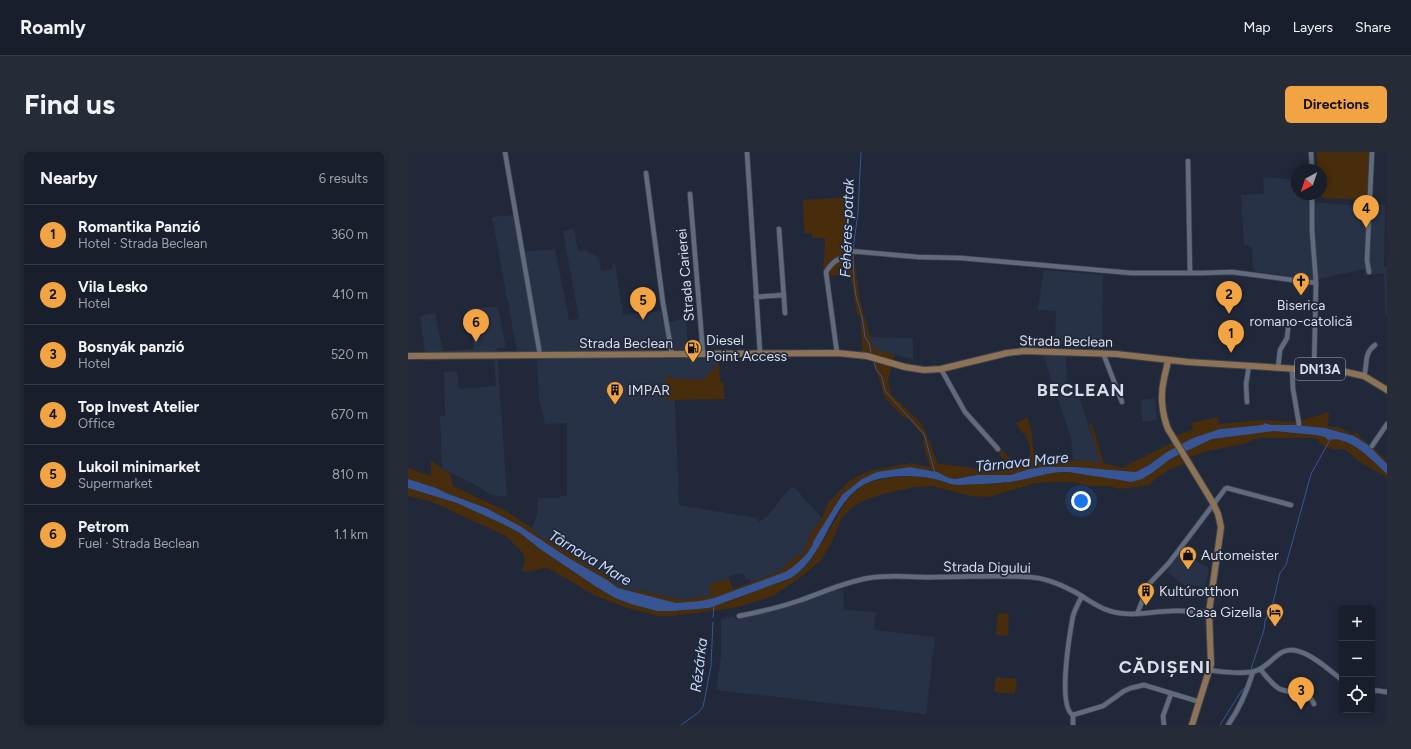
<!DOCTYPE html>
<meta charset="utf-8">
<style>
body{margin:0;font-family:Figtree,sans-serif;background:#252b37;color:#f1f3f6}
.controls{position:absolute;right:12px;bottom:12px;display:grid;overflow:hidden;border-radius:6px;box-shadow:0 2px 6px #0003}
.controls button{width:36px;height:36px;display:grid;place-items:center;padding:0;border:0;border-bottom:1px solid #363c47;background:#181e2b;color:#f1f3f6;font:20px sans-serif}
.compass{position:absolute;left:883px;top:12px;width:36px;height:36px;border-radius:50%;background:#181e2b;box-shadow:0 2px 6px #0003;rotate:220deg}
.you{position:absolute;left:673px;top:349px;width:14px;height:14px;margin:-10px;border:3px solid #fff;border-radius:50%;background:#1a73e8;box-shadow:0 0 0 6px #1a73e833}
.badge{display:grid;place-items:center;width:26px;height:26px;border-radius:50%;background:#f3a442;color:#111;font-size:13px;font-weight:700}
.pin{position:absolute;translate:-50% -33px;filter:drop-shadow(0 1px 2px #0008)}
.pin::after{content:'';position:absolute;top:21px;width:14px;height:12px;background:inherit;clip-path:polygon(0 0,100% 0,50% 100%)}
.list{margin:0;padding:0;list-style:none}
h2{display:flex;justify-content:space-between;align-items:center;height:52px;margin:0;padding:0 16px;font-size:17px}
h2 small{font-size:13px;font-weight:400;color:#9fa2a9}
.list li{display:grid;grid-template-columns:26px 1fr auto;gap:12px;align-items:center;box-sizing:border-box;height:60px;padding:0 16px;border-top:1px solid #363c47}
.list b{display:block;font-size:15px;white-space:nowrap}
.list p{margin:0;font-size:13px;white-space:nowrap;color:#9fa2a9}
.list em{font-size:13px;font-style:normal;color:#9fa2a9}
.icon{flex:none;width:22px;height:22px;fill:none;stroke:currentColor;stroke-width:2;stroke-linecap:round;stroke-linejoin:round}
.map{position:relative;flex:none;width:979px;height:573px;overflow:hidden;border-radius:6px}
header{display:flex;align-items:center;gap:24px;box-sizing:border-box;height:56px;padding:0 20px;background:#181e2b;border-bottom:1px solid #363c47}
header strong{font-size:19px}
nav{display:flex;gap:22px;margin-inline-start:auto;font-size:14px}
.intro{display:flex;align-items:center;justify-content:space-between;box-sizing:border-box;height:96px;padding:0 24px}
h1{margin:0;font-size:28px}
.button{padding:10px 18px;border-radius:6px;background:#f3a442;color:#111;font-size:14px;font-weight:700}
main{display:flex;gap:24px;padding:0 24px}
aside{flex:1;background:#181e2b;border-radius:6px;box-shadow:0 2px 6px #0003}
.map>svg:first-child{display:block}
</style>
<header>
<strong>Roamly</strong>
<nav><a>Map</a><a>Layers</a><a>Share</a></nav>
</header>
<div class="intro"><h1>Find us</h1><a class="button">Directions</a></div>
<main>
<aside>
<h2>Nearby<small>6 results</small></h2>
<ul class="list">
<li><span class="badge">1</span><div><b>Romantika Panzió</b><p>Hotel · Strada Beclean</p></div><em>360 m</em></li>
<li><span class="badge">2</span><div><b>Vila Lesko</b><p>Hotel</p></div><em>410 m</em></li>
<li><span class="badge">3</span><div><b>Bosnyák panzió</b><p>Hotel</p></div><em>520 m</em></li>
<li><span class="badge">4</span><div><b>Top Invest Atelier</b><p>Office</p></div><em>670 m</em></li>
<li><span class="badge">5</span><div><b>Lukoil minimarket</b><p>Supermarket</p></div><em>810 m</em></li>
<li><span class="badge">6</span><div><b>Petrom</b><p>Fuel · Strada Beclean</p></div><em>1.1 km</em></li>
</ul>
</aside>
<div class="map">
<svg width="979" height="573" viewBox="0 0 979 573">
<rect width="100%" height="100%" fill="#202839"/>
<!-- built -->
<g fill="#283247">
<polygon points="855,25 889,28 889,42 902,42 902,50 949,54 950,51 977,53 976,115 979,115 979,163 977,163 976,121 956,124 957,117 905,128 846,119 843,94 836,93 833,43 856,42"/>
<polygon points="106,63 116,100 147,97 161,168 171,167 155,79 166,77 170,99 178,98 191,106 193,119 205,117 204,112 207,111 215,163 253,159 254,169 262,170 278,167 281,203 312,203 311,211 297,226 290,228 266,227 260,223 258,248 267,248 271,353 349,366 351,370 360,364 375,344 383,336 387,336 414,366 403,381 394,404 390,402 372,419 343,430 342,426 338,428 335,421 320,424 321,427 304,431 304,443 273,448 231,438 226,439 208,433 193,419 182,415 150,393 132,385 124,376 130,360 130,346 148,346 159,343 159,271 137,272 131,247 129,205 110,205 84,65"/>
<polygon points="636,118 695,123 694,194 647,192 648,159 630,158"/>
<polygon points="90,155 98,196 89,196 99,345 84,343 64,331 34,317 32,264 37,263 36,220 49,219 51,237 88,234 86,206 18,209 12,164 27,161 35,199 66,197 60,156"/>
<polygon points="462,185 505,186 505,207 465,197"/>
<polygon points="635,203 658,203 659,232 669,232 669,240 694,311 665,308 663,286"/>
<polygon points="747,246 749,268 734,270 733,248"/>
<polygon points="773,400 801,416 797,435 782,433 780,436 759,420"/>
<polygon points="435,438 436,458 468,460 466,478 527,485 518,562 308,538 313,505 313,467 327,464 327,467 332,467 332,465 409,445 412,443 424,439"/>
</g>
<!-- green -->
<g fill="#472d0c">
<polygon points="909,0 962,0 961,48 914,46 913,18 909,18"/>
<path d="M444 45 439 99 452 103 446 104 452 148 465 196 487 203 480 228 483 242 514 272 519 283 530 312 559 315 569 317 604 316 590 301 594 298 606 310 622 304V294L617 281H614L608 271 619 265 623 277 627 310C650 308 671 308 693 311L681 273 684 272 696 311 714 316 770 288 768 283 785 278 783 271 810 265 811 272 856 268 888 270 921 260 920 274 933 276 944 282 951 281V284L966 296 979 309V312L960 293 946 284 917 276 887 273H863L859 271 855 273 812 277 759 300 741 313 728 320 668 315H635L621 317 603 323H569L547 327 541 326 529 320 502 315 469 320 454 327 434 343 406 388 404 394 398 403 385 415 377 420 306 446 292 449 268 451 210 436 199 428 159 405 112 374 78 356 38 341 28 336 0 327V316L23 324V308L34 317 42 321 45 334 98 359 124 376 132 385 150 393 182 415 193 419 208 433 226 439 230 438 273 448 304 443 301 434 304 431 321 427 325 437 372 419 390 402 394 404 403 381 414 366 420 351 440 330 451 323 465 318 503 311 522 315 515 292 516 286 501 267 494 264 477 246 465 209 455 206 452 163H449L442 122 415 125 417 86H404V81H396L395 48Z"/>
<polygon points="311,211 312,230 315,230 317,247 258,248 258,225 260,223 266,227 290,228 297,226"/>
<path d="M858 279C869 279 914 281 920 287 941 283 964 309 979 322V329L977 324 955 312 936 297H924L914 293 908 286H857L846 287 839 291 800 299 774 308 776 312 763 317 750 325 741 333 729 335 711 337 701 334H682L664 330H643L628 331 581 345 562 344 524 334 507 335 475 342 457 348 443 356 433 367 423 392 413 408 393 425 365 444 330 455 311 458 265 464H250L219 456 186 443 140 416C131 416 123 421 114 419L117 408 114 400 98 384 22 349 0 344V336L49 351 95 372 112 381 132 397 190 436 207 446 223 452 249 459H265L301 456 383 426 393 419 402 409 415 389 438 349 452 335 465 329 486 325 509 324 527 327 540 332H588L613 328 640 321 656 320 723 329 744 321 762 307 804 287Z"/>
<polygon points="590,461 601,462 600,484 588,483"/>
<polygon points="588,525 609,527 607,542 586,540"/>
</g>
<!-- water -->
<path fill="#375595" d="M857 271 863 273H887L917 276 946 284 960 293 979 312V322C964 309 942 283 920 288L917 285 908 283 866 279 804 287 762 307 744 321 734 327 723 330C708 327 693 325 678 323 671 322 664 320 657 320 641 320 628 325 613 328 593 332 572 332 552 333 541 333 536 329 526 327 506 322 470 322 452 335 421 357 417 404 383 426L301 456 265 459H249L223 452 207 446 190 436 132 397 112 381 95 372 49 351 0 336V327L28 336 38 341 78 356 112 374 159 405 199 428 210 436 268 451 292 449 306 446 377 420 385 415 398 403 404 394 406 388 434 343 454 327 469 320 502 315 529 320 541 326 547 327 569 323H603L621 317 635 315H668L728 320 741 313 759 300 785 286 812 277 855 273Z"/>
<g fill="none" stroke-linecap="round" stroke-linejoin="round">
<!-- stream -->
<g stroke="#375595" stroke-width="1">
<polyline points="445,98 450,60 453,0"/>
<polyline points="445,101 446,129 448,144 454,165 457,185 461,191 463,200"/>
<polyline points="466,210 468,217 474,225 477,239 516,282 527,321"/>
<polyline points="305,465 306,454"/>
<polyline points="843,517 856,478 857,469 864,455 872,421 878,413 903,322 923,286"/>
<polyline points="273,573 291,560 295,555 303,514 305,470"/>
<polyline points="812,573 834,538 838,535"/>
</g>
<defs>
<g id="minor">
<polyline points="97,0 132,203"/>
<polyline points="339,0 352,201"/>
<polyline points="903,0 904,18"/>
<polyline points="780,9 782,121"/>
<polyline points="238,21 255,151 264,202"/>
<polyline points="282,42 295,201"/>
<polyline points="904,42 904,78 908,131 906,217"/>
<polyline points="371,77 377,161"/>
<polyline points="961,120 959,108 964,0"/>
<polyline points="348,145 376,143"/>
<path d="M429 201 418 120C421 115 424 111 429 108 435 105 440 106 442 99L510 105 553 106 723 121H794L824 120 908 131"/>
<polyline points="695,201 714,250"/>
<polyline points="870,216 872,198 879,186 880,177"/>
<polyline points="884,216 885,237 891,272"/>
<polyline points="533,217 557,260 590,297"/>
<path d="M956 224C960 212 955 202 967 193"/>
<polyline points="839,250 838,232 841,214"/>
<polyline points="964,294 979,272"/>
<path d="M674 444C671 450 667 457 665 464 662 480 649 555 665 563L695 554 716 539 723 536 736 533 792 550"/>
<polyline points="729,462 741,432 761,411 817,337 819,336 883,353"/>
<path d="M331 464C351 460 370 456 390 449 414 441 436 430 461 426 484 422 508 426 531 425 561 425 591 423 622 425 636 426 652 432 665 439 677 445 688 455 702 459 721 465 742 460 762 459 775 458 788 460 801 460"/>
<path d="M852 517C857 523 863 531 870 536 883 544 898 534 906 552"/>
<path d="M801 518C813 520 840 523 850 518 866 511 871 492 893 500 908 505 922 519 934 528"/>
<polyline points="964,538 979,540"/>
<polyline points="665,563 665,573"/>
<polyline points="756,573 755,564 763,542"/>
<path d="M820 573C832 556 839 539 845 520"/>
</g>
<g id="major">
<polyline points="0,204 429,201 459,204 497,215 516,218 533,217 599,201 616,199 708,202 780,210 938,220 956,224 979,238"/>
<path d="M760 209C759 215 757 221 756 227 752 243 754 262 760 277L805 351 810 362 813 375 801 460 803 512 784 573"/>
</g>
</defs>
<!-- minor casing -->
<use href="#minor" stroke="#3c4250" stroke-width="6"/>
<!-- major casing -->
<use href="#major" stroke="#3c4250" stroke-width="8"/>
<!-- minor -->
<use href="#minor" stroke="#616b7e" stroke-width="4.5"/>
<!-- major -->
<use href="#major" stroke="#8d7255" stroke-width="6"/>
</g>
<!-- icons -->
<defs>
<symbol id="church-pin" viewBox="-11 -11 22 30"><path d="M0 17L-7.5 6A9.5 9.5 0 1 1 7.5 6Z" fill="#f3a442" stroke="#202839"/><path d="M-1.2-6h2.4v3.5h3.3v2.4h-3.3V6h-2.4V-.1h-3.3v-2.4h3.3Z" fill="#111"/></symbol>
<symbol id="fuel-pin" viewBox="-11 -11 22 30"><path d="M0 17L-7.5 6A9.5 9.5 0 1 1 7.5 6Z" fill="#f3a442" stroke="#202839"/><path d="M-5.5-6h7V0h2V4h1.3V-2.5L3-4.5l.8-.8L6-3V5H2.5V1h-1V6h-7ZM-4.2-4.7v3.2H.2V-4.7Z" fill="#111"/></symbol>
<symbol id="building-pin" viewBox="-11 -11 22 30"><path d="M0 17L-7.5 6A9.5 9.5 0 1 1 7.5 6Z" fill="#f3a442" stroke="#202839"/><path d="M-4-6H4V6H1V3H-1V6H-4ZM-2.5-4.3h1.7v1.8h-1.7ZM.8-4.3h1.7v1.8H.8ZM-2.5-1h1.7V.8h-1.7ZM.8-1h1.7V.8H.8Z" fill="#111"/></symbol>
<symbol id="shop-pin" viewBox="-11 -11 22 30"><path d="M0 17L-7.5 6A9.5 9.5 0 1 1 7.5 6Z" fill="#f3a442" stroke="#202839"/><path d="M-5-2.5h2.3a2.7 3.5 0 0 1 5.4 0H5L5.5 6h-11ZM-1.5-2.5h3a1.5 2.3 0 0 0-3 0Z" fill="#111"/></symbol>
<symbol id="hotel-pin" viewBox="-11 -11 22 30"><path d="M0 17L-7.5 6A9.5 9.5 0 1 1 7.5 6Z" fill="#f3a442" stroke="#202839"/><path d="M-6-4.5h1.5V1H6V5H4.5V3h-9V5H-6ZM-4 0a1.8 1.8 0 1 1 3.6 0ZM.5 0V-2.5h3Q6-2.5 6 0Z" fill="#111"/></symbol>
</defs>
<g fill-rule="evenodd">
<use href="#church-pin" x="883" y="119" width="20" height="27"/>
<use href="#fuel-pin" x="275" y="186" width="20" height="27"/>
<use href="#building-pin" x="197" y="228" width="20" height="27"/>
<use href="#shop-pin" x="770" y="393" width="20" height="27"/>
<use href="#building-pin" x="728" y="429" width="20" height="27"/>
<use href="#hotel-pin" x="857" y="450" width="20" height="27"/>
</g>
<g text-anchor="middle" stroke-width="3.5" stroke-linejoin="round" paint-order="stroke">
<!-- shield labels -->
<rect fill="#202839" stroke="#a2a8b5" stroke-width="1" x="887" y="206" width="50" height="22" rx="3"/>
<g font-size="13" font-weight="bold" fill="#d9dfea">
<text x="912" y="222">DN13A</text>
</g>
<!-- street labels -->
<g font-size="14" fill="#d9dfea" stroke="#202839">
<text transform="translate(277 123) rotate(-95)" y="5">Strada Carierei</text>
<text transform="translate(658 189) rotate(1)" y="5">Strada Beclean</text>
<text x="218" y="196">Strada Beclean</text>
<text transform="translate(579 415) rotate(1)" y="5">Strada Digului</text>
</g>
<!-- poi labels -->
<g font-size="14" fill="#d9dfea" stroke="#202839" text-anchor="start">
<text x="893" y="158" text-anchor="middle">Biserica<tspan x="893" dy="16">romano-catolică</tspan></text>
<text x="298" y="193">Diesel<tspan x="298" dy="16">Point Access</tspan></text>
<text x="220" y="243">IMPAR</text>
<text x="793" y="408">Automeister</text>
<text x="751" y="444">Kultúrotthon</text>
<text x="854" y="465" text-anchor="end">Casa Gizella</text>
</g>
<!-- water labels -->
<g font-size="15" font-style="italic" fill="#c5d9fe" stroke="#202839">
<text transform="translate(439 76) rotate(-88)" y="5">Fehéres-patak</text>
<text transform="translate(614 310) rotate(-6)" y="5">Târnava Mare</text>
<text transform="translate(182 406) rotate(31)" y="5">Târnava Mare</text>
<text transform="translate(291 513) rotate(-83)" y="5">Rézárka</text>
</g>
<!-- district labels -->
<g font-size="18" font-weight="bold" letter-spacing="1" fill="#d9dfea" stroke="#202839">
<text x="673" y="244">BECLEAN</text>
<text x="757" y="521">CĂDIȘENI</text>
</g>
</g>
</svg>
<div class="controls">
<button>+</button>
<button>−</button>
<button><svg class="icon" aria-label="locate" viewBox="0 0 24 24"><circle cx="12" cy="12" r="6"/><path d="M12 2v4M12 18v4M2 12h4M18 12h4"/></svg></button>
</div>
<svg class="compass" viewBox="-18 -18 36 36"><path d="M0-13l5 13h-10z" fill="#e53935"/><path d="M0 13l5-13h-10z" fill="#9fa2a9"/></svg>
<div class="you"></div>
<div class="pin badge" style="left:823px;top:201px">1</div>
<div class="pin badge" style="left:821px;top:162px">2</div>
<div class="pin badge" style="left:893px;top:558px">3</div>
<div class="pin badge" style="left:958px;top:76px">4</div>
<div class="pin badge" style="left:235px;top:168px">5</div>
<div class="pin badge" style="left:68px;top:190px">6</div>
</div>
</main>
